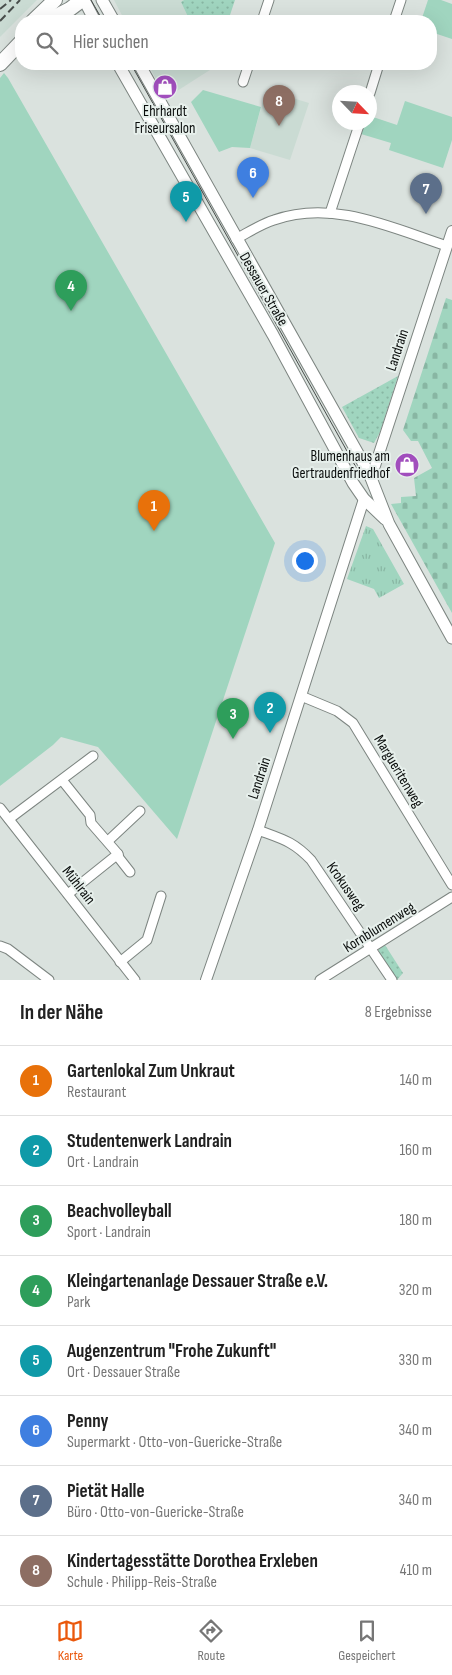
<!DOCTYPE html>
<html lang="de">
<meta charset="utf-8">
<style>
body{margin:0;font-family:"Sofia Sans Condensed",sans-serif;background:#f6f6f6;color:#222}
.compass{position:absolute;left:332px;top:85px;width:45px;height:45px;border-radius:50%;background:#fff;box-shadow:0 5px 20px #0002;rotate:115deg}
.you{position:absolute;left:304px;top:560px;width:18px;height:18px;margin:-12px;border:4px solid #fff;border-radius:50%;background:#1a73e8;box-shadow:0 0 0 8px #1a73e833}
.badge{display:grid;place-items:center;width:32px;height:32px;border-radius:50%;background:#ea580c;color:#fff;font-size:16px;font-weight:700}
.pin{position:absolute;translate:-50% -41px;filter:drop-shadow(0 1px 2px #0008)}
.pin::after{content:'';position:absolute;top:26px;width:18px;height:15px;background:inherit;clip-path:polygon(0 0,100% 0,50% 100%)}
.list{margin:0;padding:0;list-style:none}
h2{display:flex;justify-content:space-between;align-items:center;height:65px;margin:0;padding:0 20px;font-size:21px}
h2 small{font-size:16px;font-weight:400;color:#767676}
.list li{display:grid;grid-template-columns:32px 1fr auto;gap:15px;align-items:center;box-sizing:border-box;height:70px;padding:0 20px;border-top:1px solid #e0e0e0}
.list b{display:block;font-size:19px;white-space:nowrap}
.list p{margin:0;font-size:16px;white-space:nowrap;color:#767676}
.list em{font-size:16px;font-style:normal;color:#767676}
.icon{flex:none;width:28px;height:28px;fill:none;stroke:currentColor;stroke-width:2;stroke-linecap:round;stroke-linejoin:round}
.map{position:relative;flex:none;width:452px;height:980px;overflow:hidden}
.search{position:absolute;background:#fff;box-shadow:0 5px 20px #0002;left:15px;right:15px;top:15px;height:55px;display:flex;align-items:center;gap:12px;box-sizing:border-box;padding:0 18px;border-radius:20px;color:#767676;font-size:19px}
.sheet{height:625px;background:#fff}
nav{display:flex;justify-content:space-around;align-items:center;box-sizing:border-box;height:70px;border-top:1px solid #e0e0e0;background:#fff;font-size:14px;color:#767676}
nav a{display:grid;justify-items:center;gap:2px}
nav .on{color:#ea580c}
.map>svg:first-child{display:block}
</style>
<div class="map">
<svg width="452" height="980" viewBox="0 0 452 980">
<defs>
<pattern id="grass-dots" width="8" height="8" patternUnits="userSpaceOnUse" patternTransform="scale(1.25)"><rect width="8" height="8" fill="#a0d5bf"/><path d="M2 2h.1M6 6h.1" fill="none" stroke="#88b6a3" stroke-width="1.8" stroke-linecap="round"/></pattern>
<pattern id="cemetery-stones" width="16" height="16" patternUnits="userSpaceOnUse" patternTransform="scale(1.25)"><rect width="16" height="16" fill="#a0d5bf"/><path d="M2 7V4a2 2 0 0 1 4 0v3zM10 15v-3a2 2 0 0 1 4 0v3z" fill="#88b6a3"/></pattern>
<pattern id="park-tufts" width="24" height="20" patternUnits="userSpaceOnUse" patternTransform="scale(1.25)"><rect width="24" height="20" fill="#a0d5bf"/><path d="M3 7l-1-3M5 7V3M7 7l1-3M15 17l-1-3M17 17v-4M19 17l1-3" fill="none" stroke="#88b6a3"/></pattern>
</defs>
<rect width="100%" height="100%" fill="#dae2de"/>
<!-- built -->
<g fill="#cadbd3">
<polygon points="0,0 37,0 0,37"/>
<polygon points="114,0 184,0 181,2 190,21 125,21"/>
<polygon points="148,64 211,64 213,68 166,98"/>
<polygon points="266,90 309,103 290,160 250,148"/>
</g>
<!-- grass -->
<g fill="url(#grass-dots)">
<polygon points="184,0 235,0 228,21 190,21 181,2"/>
<polygon points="398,376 380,432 374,443 359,438 342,407"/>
<polygon points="385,945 403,973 397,980 379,954 379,949"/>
</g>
<!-- cemetery -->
<polygon fill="url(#cemetery-stones)" points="446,298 452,300 452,613 391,504 401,503 401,497 416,496 414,478 432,468 418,441 411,441 403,430"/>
<!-- park -->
<polygon fill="url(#park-tufts)" points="366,526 373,529 404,584 379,598 374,589 347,579"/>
<!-- garden -->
<g fill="#a0d5bf">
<polygon points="428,0 441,0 452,4 452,39 431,32 431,21 421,21"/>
<polygon points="4,73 8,78 275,543 177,839 98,747 61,737 53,745 0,786 0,78"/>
<polygon points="203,90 261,107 250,148 232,147 219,152 191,102"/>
<polygon points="405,101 452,117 452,140 443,168 389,150 391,143 361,134 365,123 370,122 370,116 397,125"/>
</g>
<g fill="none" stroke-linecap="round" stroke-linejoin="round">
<defs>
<g id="minor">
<polyline points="262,21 269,0"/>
<polyline points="394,21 401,0"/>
<polyline points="243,82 249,64"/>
<polyline points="370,93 379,64"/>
<polyline points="330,213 360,122"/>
<path d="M236 239C249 232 261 224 274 220 333 199 392 228 447 246"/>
<polyline points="301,696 337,711 353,723 452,885"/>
<polyline points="62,780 90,815 91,823 118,854 68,894"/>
<polyline points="0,808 135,980"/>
<polyline points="9,819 93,756"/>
<path d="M258 830C282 839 293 841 311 860L392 980"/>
<polyline points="108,841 140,811"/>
<polyline points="118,854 119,858 130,872"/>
<polyline points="0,946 8,949 49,980"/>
<polyline points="120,962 147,940 161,896"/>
<polyline points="320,980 452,897"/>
</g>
<g id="tertiary">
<polyline points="371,478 452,231"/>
<polyline points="206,980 258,830 364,499"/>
</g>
<g id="secondary">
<polyline points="84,0 95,21"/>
<polyline points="102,0 114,21"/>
<polyline points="118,64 273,335 353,483 364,499 385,519"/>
<polyline points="139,64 361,459 371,478 389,524 452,638"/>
</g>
<g id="primary">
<polyline points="33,21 55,0"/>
<polyline points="47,21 70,9 82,0"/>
<polyline points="0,64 21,42"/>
</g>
</defs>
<!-- minor casing -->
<use href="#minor" stroke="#7d8581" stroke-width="11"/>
<!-- tertiary casing -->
<use href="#tertiary" stroke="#7d8581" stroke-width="12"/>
<!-- secondary casing -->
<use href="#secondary" stroke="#7d8581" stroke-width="13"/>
<!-- primary casing -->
<use href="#primary" stroke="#7d8581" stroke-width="16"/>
<!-- minor -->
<use href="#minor" stroke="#fff" stroke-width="9"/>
<!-- tertiary -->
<use href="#tertiary" stroke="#fff" stroke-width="10"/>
<!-- secondary -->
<use href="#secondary" stroke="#fff" stroke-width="11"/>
<!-- primary -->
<use href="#primary" stroke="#fff" stroke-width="14"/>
<!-- tram -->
<g stroke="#484d4b" stroke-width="1">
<polyline points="91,0 103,21"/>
<polyline points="131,64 357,469"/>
</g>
<!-- rail -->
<g stroke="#484d4b" stroke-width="2" stroke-dasharray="8 4" stroke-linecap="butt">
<polyline points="0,9 11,0"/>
<polyline points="0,21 20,0"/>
</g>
</g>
<!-- icons -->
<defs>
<symbol id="shop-disc" viewBox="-11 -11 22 22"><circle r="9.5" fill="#a14ebd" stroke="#e7f0ec"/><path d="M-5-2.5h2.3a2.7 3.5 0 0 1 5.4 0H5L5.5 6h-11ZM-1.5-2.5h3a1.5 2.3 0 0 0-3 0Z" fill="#fff"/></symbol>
</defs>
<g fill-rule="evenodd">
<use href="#shop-disc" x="151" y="73" width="28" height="28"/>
<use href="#shop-disc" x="393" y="451" width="28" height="28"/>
</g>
<g text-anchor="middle" stroke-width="4" stroke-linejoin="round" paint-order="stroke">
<!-- poi labels -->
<g font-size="15" fill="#090c0b" stroke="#e7f0ec">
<text x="165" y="116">Ehrhardt<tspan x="165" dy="17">Friseursalon</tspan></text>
<text x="390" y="461" text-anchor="end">Blumenhaus am<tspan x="390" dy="17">Gertraudenfriedhof</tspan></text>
</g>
<!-- street labels -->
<g font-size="15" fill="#090c0b" stroke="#e7f0ec">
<text transform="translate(264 289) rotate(60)" y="5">Dessauer Straße</text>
<text transform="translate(397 350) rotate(-72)" y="5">Landrain</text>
<text transform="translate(399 771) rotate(59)" y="5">Margueritenweg</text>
<text transform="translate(259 778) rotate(-72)" y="5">Landrain</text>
<text transform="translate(79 885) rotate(52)" y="5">Mühlrain</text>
<text transform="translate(346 886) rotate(55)" y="5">Krokusweg</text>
<text transform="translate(379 927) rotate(-32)" y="5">Kornblumenweg</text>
</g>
</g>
</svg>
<svg class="compass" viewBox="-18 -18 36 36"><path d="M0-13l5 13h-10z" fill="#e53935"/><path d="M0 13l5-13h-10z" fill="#767676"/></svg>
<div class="you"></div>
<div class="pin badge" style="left:154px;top:531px;background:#e8710a">1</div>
<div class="pin badge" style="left:270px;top:733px;background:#0f9aa8">2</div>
<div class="pin badge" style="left:233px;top:739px;background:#2e9e5b">3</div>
<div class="pin badge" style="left:71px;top:311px;background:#2e9e5b">4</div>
<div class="pin badge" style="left:186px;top:222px;background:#0f9aa8">5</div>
<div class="pin badge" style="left:253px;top:198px;background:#3f7fe0">6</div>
<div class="pin badge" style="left:426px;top:214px;background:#5c6f8a">7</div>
<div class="pin badge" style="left:279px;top:126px;background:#8d6e63">8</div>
<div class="search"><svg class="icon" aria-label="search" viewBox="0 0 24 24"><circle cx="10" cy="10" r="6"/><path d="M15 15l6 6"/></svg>Hier suchen</div>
</div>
<section class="sheet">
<h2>In der Nähe<small>8 Ergebnisse</small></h2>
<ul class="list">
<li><span class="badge" style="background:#e8710a">1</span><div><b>Gartenlokal Zum Unkraut</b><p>Restaurant</p></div><em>140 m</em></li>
<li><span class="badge" style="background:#0f9aa8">2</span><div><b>Studentenwerk Landrain</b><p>Ort · Landrain</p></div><em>160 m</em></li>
<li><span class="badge" style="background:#2e9e5b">3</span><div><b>Beachvolleyball</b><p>Sport · Landrain</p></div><em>180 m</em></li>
<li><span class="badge" style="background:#2e9e5b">4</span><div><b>Kleingartenanlage Dessauer Straße e.V.</b><p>Park</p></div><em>320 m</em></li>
<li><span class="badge" style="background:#0f9aa8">5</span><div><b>Augenzentrum &quot;Frohe Zukunft&quot;</b><p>Ort · Dessauer Straße</p></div><em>330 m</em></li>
<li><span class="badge" style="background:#3f7fe0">6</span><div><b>Penny</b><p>Supermarkt · Otto-von-Guericke-Straße</p></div><em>340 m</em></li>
<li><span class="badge" style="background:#5c6f8a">7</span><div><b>Pietät Halle</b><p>Büro · Otto-von-Guericke-Straße</p></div><em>340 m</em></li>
<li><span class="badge" style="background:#8d6e63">8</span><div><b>Kindertagesstätte Dorothea Erxleben</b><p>Schule · Philipp-Reis-Straße</p></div><em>410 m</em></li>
</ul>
</section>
<nav>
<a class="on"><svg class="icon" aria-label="map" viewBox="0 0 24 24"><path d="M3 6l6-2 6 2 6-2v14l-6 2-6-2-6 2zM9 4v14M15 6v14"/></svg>Karte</a>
<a><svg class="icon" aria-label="directions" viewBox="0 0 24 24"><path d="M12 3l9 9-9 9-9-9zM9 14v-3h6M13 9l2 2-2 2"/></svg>Route</a>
<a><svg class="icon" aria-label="saved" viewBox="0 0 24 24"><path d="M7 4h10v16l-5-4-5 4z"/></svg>Gespeichert</a>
</nav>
